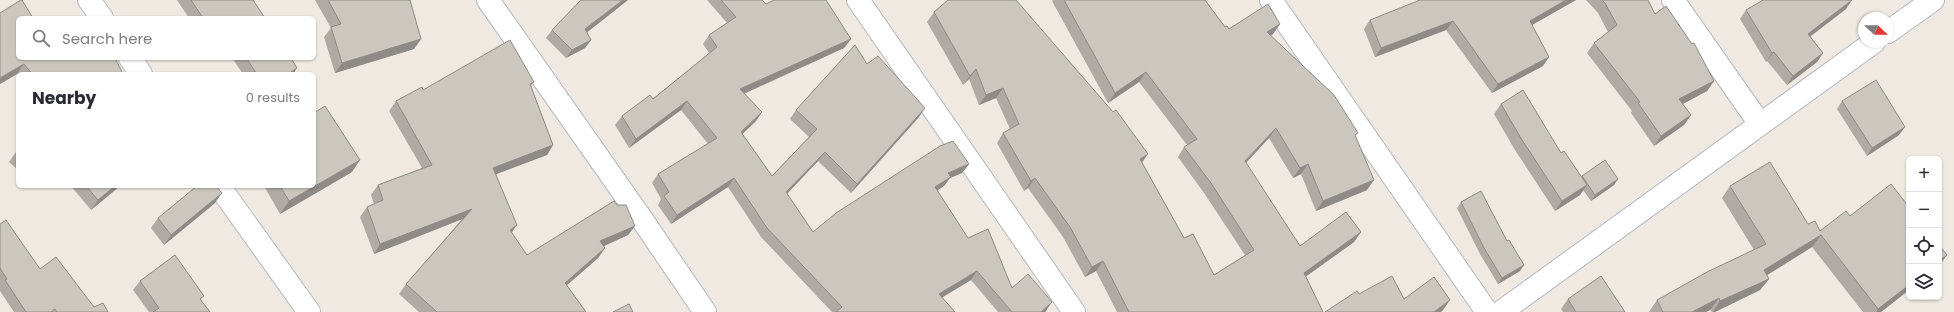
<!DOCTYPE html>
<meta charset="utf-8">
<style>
body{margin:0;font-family:Poppins,sans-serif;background:#f2f2f3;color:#2b2b33}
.controls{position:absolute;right:12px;bottom:12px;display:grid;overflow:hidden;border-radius:6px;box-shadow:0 1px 3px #0004}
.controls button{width:36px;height:36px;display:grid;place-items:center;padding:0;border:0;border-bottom:1px solid #e1e1e2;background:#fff;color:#2b2b33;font:20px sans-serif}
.compass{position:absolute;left:1858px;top:12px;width:36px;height:36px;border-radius:50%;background:#fff;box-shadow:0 1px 3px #0004;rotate:112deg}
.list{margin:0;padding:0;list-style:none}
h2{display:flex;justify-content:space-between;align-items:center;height:52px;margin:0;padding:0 16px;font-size:17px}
h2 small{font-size:13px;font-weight:400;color:#7c7c81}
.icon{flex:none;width:22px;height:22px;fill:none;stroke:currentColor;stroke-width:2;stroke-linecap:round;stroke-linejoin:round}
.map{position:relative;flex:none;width:1954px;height:312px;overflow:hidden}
.search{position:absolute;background:#fff;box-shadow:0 1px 3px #0004;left:16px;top:16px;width:300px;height:44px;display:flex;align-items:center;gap:10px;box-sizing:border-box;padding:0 14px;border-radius:6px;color:#7c7c81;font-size:15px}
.panel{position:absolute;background:#fff;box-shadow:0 1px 3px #0004;left:16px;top:72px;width:300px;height:116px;border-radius:6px}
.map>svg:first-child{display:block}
</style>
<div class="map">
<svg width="1954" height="312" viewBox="0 0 1954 312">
<rect width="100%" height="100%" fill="#efe9e1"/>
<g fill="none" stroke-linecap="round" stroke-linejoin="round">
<defs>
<g id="minor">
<polyline points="89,0 102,18"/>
<polyline points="488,0 641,218 705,312"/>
<polyline points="858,0 1074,312"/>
<polyline points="1271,0 1487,312"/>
<polyline points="1673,0 1760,124"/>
<polyline points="1888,32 1933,0"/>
<polyline points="130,58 141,74"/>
<polyline points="219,186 309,312"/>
<polyline points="1501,312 1874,42"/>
</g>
</defs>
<!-- minor casing -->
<use href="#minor" stroke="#b4b7c1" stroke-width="24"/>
<!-- minor -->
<use href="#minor" stroke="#fff" stroke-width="22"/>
</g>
<!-- wall -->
<g fill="#afaba4">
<polygon points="177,0 253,0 265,18 189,18"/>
<polygon points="315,0 410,0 421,39 414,49 335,73 324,37 331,28"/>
<polygon points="581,0 628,0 587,32 591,40 585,48 566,58 546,38 552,30"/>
<polygon points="707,0 762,0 766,4 851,39 844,48 744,94 762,112 756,121 742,134 772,176 809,137 790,119 796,110 867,64 919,117 851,193 818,161 787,194 813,232 969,164 962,173 950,178 944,186 937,190 968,238 1012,288 1046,311 1045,312 998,312 971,280 942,297 955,312 832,312 761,237 728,187 671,224 658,205 661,199 652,183 658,174 708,144 681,110 629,148 615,125 622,116 653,99 709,53 703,44 709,35 727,23"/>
<polygon points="1053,0 1205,0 1225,27 1229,29 1280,24 1273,34 1271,36 1356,136 1367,190 1316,211 1301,174 1293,178 1269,138 1246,163 1300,246 1361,232 1354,242 1306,276 1323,312 1117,312 1096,271 1085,277 1063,237 1028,188 1024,191 997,143 1003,133 1010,129 996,98 979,105 969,79 963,85 927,22 934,12 1142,162 1184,238 1214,275 1245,255 1204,193 1178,157 1184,147 1187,145 1139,82 1108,103 1052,1"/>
<polygon points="1576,0 1532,25 1543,66 1492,93 1446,30 1375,57 1364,29 1370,20"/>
<polygon points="1586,0 1648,0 1655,14 1714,81 1707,91 1683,104 1691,115 1684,125 1654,146 1631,113 1632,111 1587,53 1594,43 1608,32 1598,13"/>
<polygon points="1846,9 1810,37 1823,53 1817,62 1787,85 1767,61 1766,62 1740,19 1746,10"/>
<polygon points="0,13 18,58 123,74 18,74 18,75 17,74 0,84"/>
<polygon points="232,58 291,58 297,68 293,74 243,74"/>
<polygon points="534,82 531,86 553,145 547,155 496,174 512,233 527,255 617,205 635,226 628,235 604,246 605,248 598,258 567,285 586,312 419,312 399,294 406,284 462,219 374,254 360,217 367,207 374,204 371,195 378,185 422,168 389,111 396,101 423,90"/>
<polygon points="1842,101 1899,135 1867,156 1837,109"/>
<polygon points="1501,104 1561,153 1582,177 1582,176 1618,179 1614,185 1591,201 1583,190 1580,195 1555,211 1515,150 1494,114"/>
<polygon points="18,149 18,170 9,162"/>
<polygon points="352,172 280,214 264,186 314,186"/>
<polygon points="71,186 120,186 91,210"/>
<polygon points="1730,186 1808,224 1820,231 1850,216 1909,207 1909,290 1881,312 1863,312 1812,247 1767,275 1769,279 1760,290 1715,312 1712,312 1710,310 1706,312 1649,312 1657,300 1754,250 1722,198"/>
<polygon points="1461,202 1520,271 1498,284 1480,254 1457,208"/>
<polygon points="215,203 164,245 151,228 158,218"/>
<polygon points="0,224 40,269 94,307 108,312 14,312 0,291"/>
<polygon points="140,281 201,300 210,312 149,312 133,290"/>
<polygon points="1568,299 1625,312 1563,312 1561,309"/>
</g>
<!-- shaded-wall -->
<g fill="#8e8b86">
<polygon points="623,0 628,0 580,38 585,29"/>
<polygon points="1566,0 1576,0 1523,30 1530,21"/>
<polygon points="1852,0 1846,9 1801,43 1808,34"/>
<polygon points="1453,21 1446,30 1375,57 1381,48"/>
<polygon points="1280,24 1273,34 1260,42 1267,32"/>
<polygon points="421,39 414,49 335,73 342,63"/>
<polygon points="851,39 844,48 734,98 740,89"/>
<polygon points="591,40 585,48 566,58 572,50"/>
<polygon points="1774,52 1767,61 1766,62 1772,53"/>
<polygon points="1823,53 1817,62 1787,85 1793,76"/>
<polygon points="1549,57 1543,66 1492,93 1498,84"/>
<polygon points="24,64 17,74 0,84 0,78"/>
<polygon points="297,68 293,74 288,74"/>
<polygon points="976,69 969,79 963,85 970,76"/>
<polygon points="1146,72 1139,82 1108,103 1115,93"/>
<polygon points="1714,81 1707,91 1673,109 1679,99"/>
<polygon points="1003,88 996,98 979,105 986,95"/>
<polygon points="687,101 681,110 629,148 636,139"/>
<polygon points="925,108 919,117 851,193 857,184"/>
<polygon points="762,112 756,121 735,141 741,132"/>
<polygon points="1691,115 1684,125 1654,146 1661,136"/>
<polygon points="1905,127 1899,135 1867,156 1872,148"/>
<polygon points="1276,128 1269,138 1238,171 1245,161"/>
<polygon points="553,145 547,155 486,178 493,168"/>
<polygon points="825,152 818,161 780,201 786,192"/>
<polygon points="1148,154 1141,164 1140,159"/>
<polygon points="360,160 352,172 280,214 289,201"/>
<polygon points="969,164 962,173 950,178 944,186 929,196 935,187 948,173"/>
<polygon points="1308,164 1301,174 1293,178 1300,168"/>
<polygon points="734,178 728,187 671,224 677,215"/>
<polygon points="1035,178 1028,188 1024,191 1031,181"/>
<polygon points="1618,179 1614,185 1591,201 1595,195"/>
<polygon points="1374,180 1367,190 1316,211 1323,201"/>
<polygon points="1587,185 1580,195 1555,211 1562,201"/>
<polygon points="115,186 120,186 91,210 98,200"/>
<polygon points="222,193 215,203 164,245 171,235"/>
<polygon points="472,209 465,218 374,254 380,244"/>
<polygon points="517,225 510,235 510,230"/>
<polygon points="635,226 628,235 593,251 600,241"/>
<polygon points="1361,232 1354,242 1297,283 1304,273"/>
<polygon points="1821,235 1812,247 1756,282 1764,270"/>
<polygon points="605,248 598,258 558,293 565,283"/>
<polygon points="1947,255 1939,266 1939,261"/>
<polygon points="1103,261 1096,271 1085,277 1092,267"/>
<polygon points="1524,265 1520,271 1498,284 1502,278"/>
<polygon points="977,271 971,280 933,303 939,294"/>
<polygon points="1769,279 1760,290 1715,312 1713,312 1720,301"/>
<polygon points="1909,285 1909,290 1881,312 1876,312 1878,309"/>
<polygon points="1719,298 1710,310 1706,312 1692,312"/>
<polygon points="1450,300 1443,310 1441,312 1434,312"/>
<polygon points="1052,302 1046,311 1045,312 1041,312"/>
</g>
<!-- building -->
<g fill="#cbc7bf" stroke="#8e8b86">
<polygon points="21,0 22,0 33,18 18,18 18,58 115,58 123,74 32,74 24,64 0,78 0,13"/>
<polygon points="191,0 253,0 265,18 203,18"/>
<polygon points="328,0 410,0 421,39 342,63 331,27 341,24"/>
<polygon points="581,0 623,0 585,29 591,40 572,50 552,30"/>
<polygon points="721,0 762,0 766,4 774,0 826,0 851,39 740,89 762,112 741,132 772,176 817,129 796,110 855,45 867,64 878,56 925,108 857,184 825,152 786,192 813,232 836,213 940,146 953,141 969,164 948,173 951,177 935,187 968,238 988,229 1012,288 1028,274 1052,302 1041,312 1012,312 977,271 939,294 955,312 836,312 842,307 767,228 734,178 677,215 664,196 669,192 658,174 717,138 687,101 636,139 622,116 650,95 653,99 717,47 709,35 736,17"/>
<polygon points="948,0 1016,0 1113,112 1116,110 1148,154 1140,159 1184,238 1193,234 1214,275 1254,250 1211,183 1184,147 1197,139 1146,72 1115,93 1064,0 1205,0 1225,27 1227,26 1229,29 1268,4 1280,24 1267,32 1334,95 1358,133 1355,135 1374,180 1323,201 1308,164 1300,168 1276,128 1245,161 1300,246 1346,212 1361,232 1304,273 1323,312 1129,312 1103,261 1092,267 1070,227 1035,178 1031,181 1003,133 1019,124 1003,88 986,95 976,69 970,76 934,12"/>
<polygon points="1420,0 1566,0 1530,21 1549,57 1498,84 1453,21 1381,48 1370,20"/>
<polygon points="1602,0 1648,0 1655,14 1666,6 1692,44 1694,43 1714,81 1679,99 1691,115 1661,136 1638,103 1640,102 1594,43 1617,25 1605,3"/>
<polygon points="1763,0 1852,0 1808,34 1823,53 1793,76 1774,52 1772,53 1746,10"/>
<polygon points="510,40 534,82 530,84 553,145 493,168 517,225 510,230 527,255 614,201 617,205 626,205 635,226 600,241 605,248 565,283 586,312 437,312 406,284 472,209 380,244 367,207 383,200 378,185 432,165 396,101 422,87 423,90"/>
<polygon points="246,58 291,58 297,68 288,74 257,74"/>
<polygon points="1876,80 1905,127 1872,148 1842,101"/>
<polygon points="1523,90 1561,153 1564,151 1587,185 1562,201 1522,140 1501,104"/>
<polygon points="325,106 360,160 289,201 280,186 314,186 314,113"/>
<polygon points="1605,160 1618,179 1595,195 1582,176"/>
<polygon points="1770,162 1808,224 1815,221 1820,231 1846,211 1850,216 1891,184 1909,207 1909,285 1878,309 1821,235 1764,270 1769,279 1720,301 1719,298 1692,312 1663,312 1657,300 1707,272 1766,244 1730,186"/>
<polygon points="86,186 115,186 98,200"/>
<polygon points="197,186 216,186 222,193 171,235 158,218"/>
<polygon points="1481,191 1507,241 1509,240 1524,265 1502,278 1484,248 1461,202"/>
<polygon points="6,220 40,269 56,257 94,307 103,303 108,312 57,312 55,309 51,312 26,312 5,280 7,279 0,268 0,224"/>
<polygon points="1939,245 1947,255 1939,261"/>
<polygon points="175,255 204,296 200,299 210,312 153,312 159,308 140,281"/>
<polygon points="1392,276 1404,299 1434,277 1450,300 1434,312 1325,312 1357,291 1359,294"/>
<polygon points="1601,276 1625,312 1576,312 1568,299"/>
<polygon points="629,304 633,312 613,312"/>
</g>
</svg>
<div class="controls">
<button>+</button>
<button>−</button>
<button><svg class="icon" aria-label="locate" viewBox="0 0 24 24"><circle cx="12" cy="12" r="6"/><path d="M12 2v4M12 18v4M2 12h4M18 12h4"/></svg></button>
<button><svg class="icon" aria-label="layers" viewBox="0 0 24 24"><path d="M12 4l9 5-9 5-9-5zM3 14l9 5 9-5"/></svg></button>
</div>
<svg class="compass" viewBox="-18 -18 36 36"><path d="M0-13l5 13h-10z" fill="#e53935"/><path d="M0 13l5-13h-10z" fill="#7c7c81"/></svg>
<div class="search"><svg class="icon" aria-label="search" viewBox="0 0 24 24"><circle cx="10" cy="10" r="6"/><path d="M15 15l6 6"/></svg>Search here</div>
<section class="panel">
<h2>Nearby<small>0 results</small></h2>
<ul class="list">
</ul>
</section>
</div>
